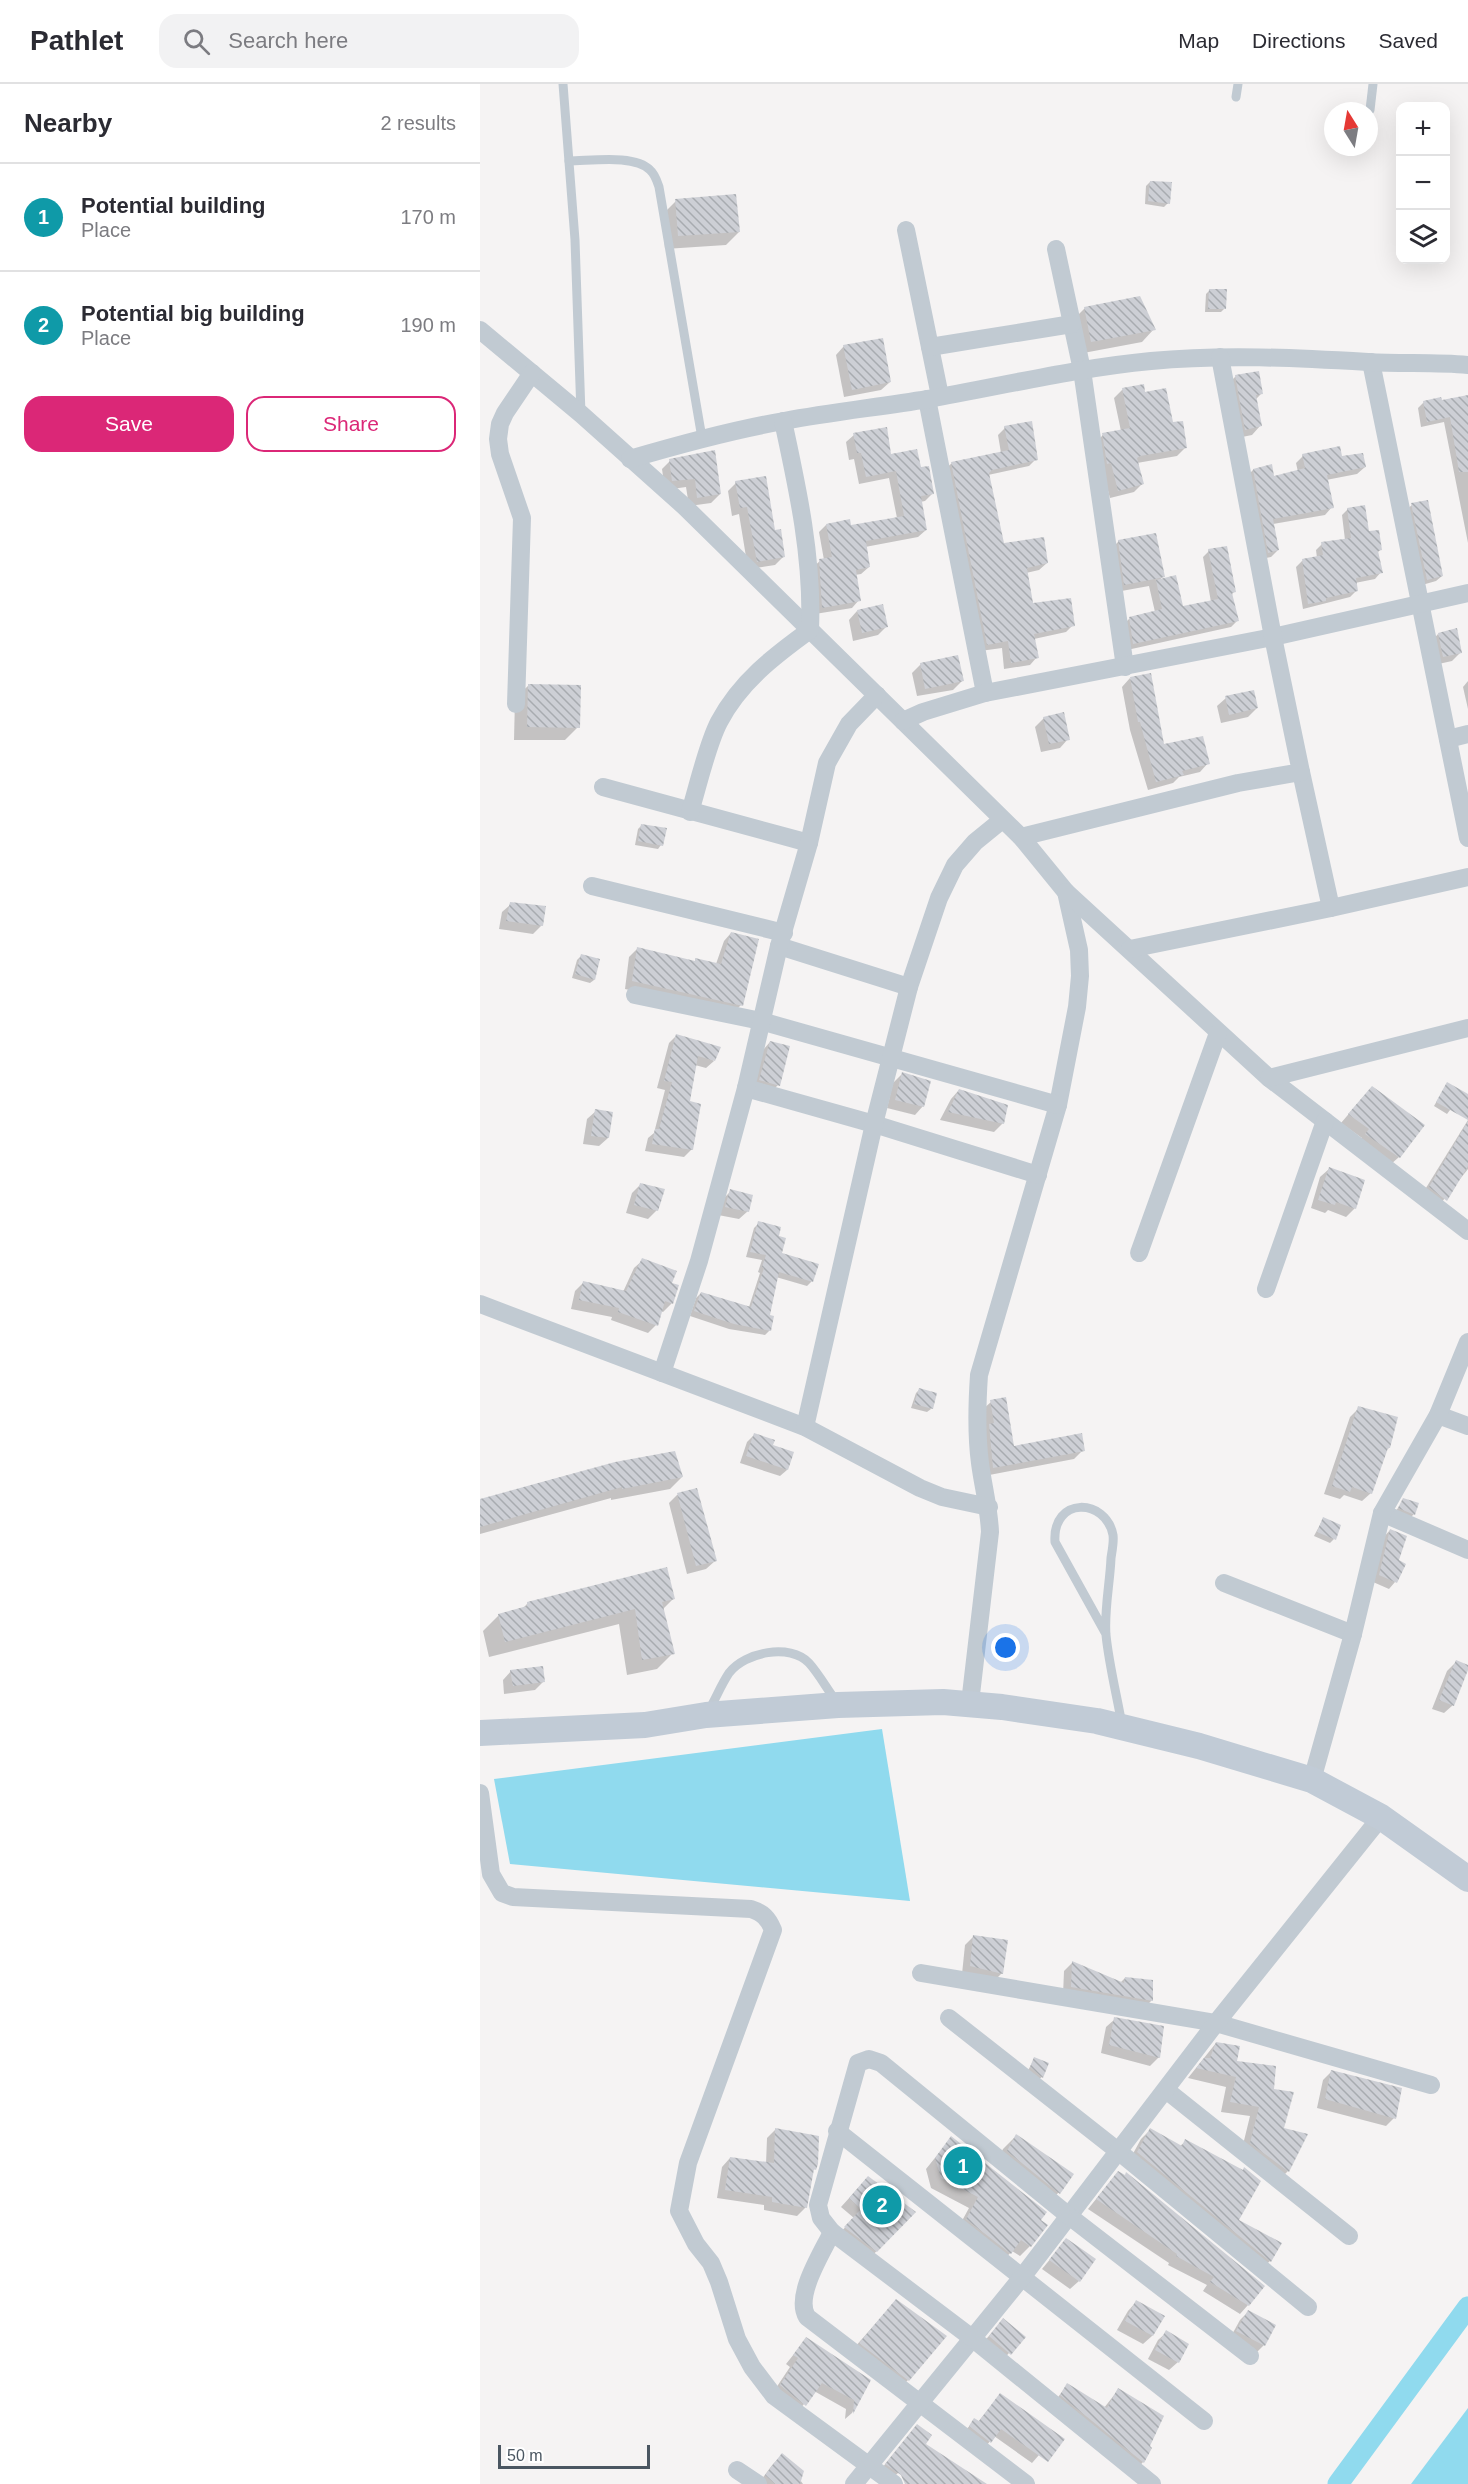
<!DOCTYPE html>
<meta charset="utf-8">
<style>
body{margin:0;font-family:Arial,sans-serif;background:#f2f2f3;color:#2b2b33}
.controls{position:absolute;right:18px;top:18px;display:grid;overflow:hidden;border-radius:12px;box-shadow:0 6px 24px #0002}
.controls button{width:54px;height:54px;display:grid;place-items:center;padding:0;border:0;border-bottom:2px solid #e1e1e2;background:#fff;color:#2b2b33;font:30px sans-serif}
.compass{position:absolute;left:844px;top:18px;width:54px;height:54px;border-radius:50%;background:#fff;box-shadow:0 6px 24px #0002;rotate:349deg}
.scale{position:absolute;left:18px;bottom:15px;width:152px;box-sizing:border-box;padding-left:6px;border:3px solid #4a5661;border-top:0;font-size:16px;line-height:21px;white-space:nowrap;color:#4a5661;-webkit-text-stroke:4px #fff;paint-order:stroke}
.you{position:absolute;left:526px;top:1564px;width:21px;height:21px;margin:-15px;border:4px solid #fff;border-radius:50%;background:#1a73e8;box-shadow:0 0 0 9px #1a73e833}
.badge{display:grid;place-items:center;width:39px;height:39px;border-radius:50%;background:#db2777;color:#fff;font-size:20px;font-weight:700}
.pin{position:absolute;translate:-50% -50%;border:3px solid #fff;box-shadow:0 2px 6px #0006}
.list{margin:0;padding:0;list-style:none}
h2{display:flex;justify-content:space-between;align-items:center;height:78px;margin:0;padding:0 24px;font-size:26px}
h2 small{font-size:20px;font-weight:400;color:#7c7c81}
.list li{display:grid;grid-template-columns:39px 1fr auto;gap:18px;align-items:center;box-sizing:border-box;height:108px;padding:0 24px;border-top:2px solid #e1e1e2}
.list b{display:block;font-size:22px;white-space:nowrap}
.list p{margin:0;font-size:20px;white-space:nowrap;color:#7c7c81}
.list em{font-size:20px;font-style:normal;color:#7c7c81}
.actions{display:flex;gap:12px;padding:18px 24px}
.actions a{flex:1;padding:14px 0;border:2px solid #db2777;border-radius:18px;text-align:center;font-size:21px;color:#db2777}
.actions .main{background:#db2777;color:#fff}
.icon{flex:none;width:33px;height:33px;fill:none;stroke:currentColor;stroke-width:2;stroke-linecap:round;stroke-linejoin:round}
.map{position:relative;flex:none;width:988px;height:2400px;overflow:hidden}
header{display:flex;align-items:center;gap:36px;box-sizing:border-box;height:84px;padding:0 30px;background:#fff;border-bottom:2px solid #e1e1e2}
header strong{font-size:28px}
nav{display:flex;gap:33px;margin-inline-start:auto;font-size:21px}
.search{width:420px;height:54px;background:#f2f2f3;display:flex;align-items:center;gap:15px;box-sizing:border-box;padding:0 21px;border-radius:18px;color:#7c7c81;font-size:22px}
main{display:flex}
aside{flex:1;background:#fff}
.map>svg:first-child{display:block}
</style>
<header>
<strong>Pathlet</strong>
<div class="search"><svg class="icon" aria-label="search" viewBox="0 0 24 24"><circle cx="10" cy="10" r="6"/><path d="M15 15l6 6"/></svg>Search here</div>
<nav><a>Map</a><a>Directions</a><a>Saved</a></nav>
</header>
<main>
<aside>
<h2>Nearby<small>2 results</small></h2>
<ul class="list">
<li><span class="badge" style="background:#0f9aa8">1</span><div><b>Potential building</b><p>Place</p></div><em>170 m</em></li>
<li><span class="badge" style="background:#0f9aa8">2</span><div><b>Potential big building</b><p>Place</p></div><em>190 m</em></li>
</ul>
<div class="actions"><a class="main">Save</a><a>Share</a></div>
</aside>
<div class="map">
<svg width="988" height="2400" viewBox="0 0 988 2400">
<defs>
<pattern id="building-back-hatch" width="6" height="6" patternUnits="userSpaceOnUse" patternTransform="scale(1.5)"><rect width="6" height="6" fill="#cdcfd5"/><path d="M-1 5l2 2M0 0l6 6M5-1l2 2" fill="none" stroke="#a8abb0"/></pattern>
</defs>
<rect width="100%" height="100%" fill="#f5f3f3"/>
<!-- water -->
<g fill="#90daee">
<polygon points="402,1645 430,1817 30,1780 14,1695"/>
<polygon points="988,2324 988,2400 931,2400"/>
</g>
<!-- shadow -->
<g fill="#0003">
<polygon points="670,98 688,119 684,123 665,120 666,102"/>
<polygon points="196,117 259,148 246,161 185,165 183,130"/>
<polygon points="730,206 745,224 741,228 725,228 726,210"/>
<polygon points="605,224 674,245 662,258 598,270 592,237"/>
<polygon points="364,262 410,298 401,306 364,313 356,271"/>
<polygon points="756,292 781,310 775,316 780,342 772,351 757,354 747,301"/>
<polygon points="643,305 664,310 692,340 705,364 697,372 657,379 662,400 654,408 630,414 615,359 623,351 641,347 634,314"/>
<polygon points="988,312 988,459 964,338 941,343 938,324 944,318 960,318"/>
<polygon points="525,344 556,375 549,382 508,391 523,460 567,479 559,486 546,489 552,520 593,541 586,548 554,555 557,573 550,581 524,585 522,564 500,567 464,386 472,379 521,369 518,351"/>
<polygon points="374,351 439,385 453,409 445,417 440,418 446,446 438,453 385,463 389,483 381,490 375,491 379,516 372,524 335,530 332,484 340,477 344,476 339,448 346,441 370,443 417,434 409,394 379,400 374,375 369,376 366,358"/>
<polygon points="823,372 861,373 885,383 877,390 846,396 852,423 845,431 793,440 798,466 791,473 781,475 766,393 773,386 793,393 818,388 816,379"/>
<polygon points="190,377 240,410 231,419 209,422 206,403 185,406 182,385"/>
<polygon points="256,399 294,447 304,472 295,481 268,485 259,430 252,432 248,407"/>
<polygon points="932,421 962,492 956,497 942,501 926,426"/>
<polygon points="868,425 900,466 897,469 901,488 895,495 875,499 876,507 870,513 823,525 816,483 822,477 837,474 836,466 842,460 865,456 862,431"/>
<polygon points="639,457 683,492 679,497 702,524 731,518 723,473 729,467 754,508 751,511 757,537 751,543 647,566 643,541 650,534 675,528 669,502 636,508 630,466"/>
<polygon points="377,527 406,543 398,551 373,557 369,536"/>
<polygon points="958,550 980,569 972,577 954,581 950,559"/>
<polygon points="441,580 482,597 473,606 437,612 432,589"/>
<polygon points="650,594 683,662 728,679 720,688 699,693 693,699 668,706 650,646 642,603"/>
<polygon points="988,597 988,625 983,603"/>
<polygon points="49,601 98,643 85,656 34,656 35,614"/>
<polygon points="746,614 777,624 768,633 741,639 737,622"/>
<polygon points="583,630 588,655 580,664 561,668 555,643 563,635"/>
<polygon points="162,741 181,761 178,765 155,761 158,745"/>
<polygon points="31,820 62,841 53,850 19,845 22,828"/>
<polygon points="251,849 261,921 253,929 145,905 149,873 157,865 214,878 216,876 236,880 244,857"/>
<polygon points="101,872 114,896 110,899 92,894 97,876"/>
<polygon points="197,951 234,977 226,984 215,981 208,1018 212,1065 204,1073 165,1067 168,1054 174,1049 185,1006 177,1004 189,959"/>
<polygon points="290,958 298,1001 291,1008 273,1003 283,966"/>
<polygon points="422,990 443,1022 435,1031 407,1024 413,999"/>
<polygon points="967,1000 970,1026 967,1030 954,1022"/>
<polygon points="479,1006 523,1039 514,1048 460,1036 471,1015"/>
<polygon points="884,1012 919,1073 910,1081 878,1059 882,1054 861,1039"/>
<polygon points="116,1027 128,1054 119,1062 103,1060 107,1035"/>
<polygon points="988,1036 988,1085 957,1124 941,1112"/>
<polygon points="849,1085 875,1124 866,1133 848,1126 845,1129 831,1124 840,1093"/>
<polygon points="161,1100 177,1126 168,1135 146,1129 152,1109"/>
<polygon points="251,1107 268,1127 259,1135 238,1131 242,1116"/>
<polygon points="279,1139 297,1153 301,1170 332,1197 327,1202 296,1193 288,1232 290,1246 285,1251 249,1245 210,1232 216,1214 221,1209 269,1223 280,1189 278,1188 282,1176 266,1173 274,1144"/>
<polygon points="163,1176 190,1200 192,1219 183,1228 180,1227 176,1241 168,1249 131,1236 132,1233 91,1225 95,1207 103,1199 143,1208 154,1184"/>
<polygon points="440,1305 451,1325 447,1328 431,1324 436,1309"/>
<polygon points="511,1318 532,1364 603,1366 594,1375 504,1392 502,1326"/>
<polygon points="879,1324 909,1364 905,1367 891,1409 882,1417 864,1411 860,1415 844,1410 870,1333"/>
<polygon points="274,1351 291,1362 307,1386 300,1392 260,1379 267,1358"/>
<polygon points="202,1393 190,1405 131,1416 131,1414 0,1450 0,1417"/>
<polygon points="216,1406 235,1477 226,1485 207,1490 189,1419 197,1411"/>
<polygon points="924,1416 934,1430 930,1434 915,1428"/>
<polygon points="843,1435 854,1455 850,1459 834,1452"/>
<polygon points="910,1446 917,1477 924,1480 915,1498 909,1505 893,1498 904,1453"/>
<polygon points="193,1515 183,1525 193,1569 177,1585 147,1591 139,1540 9,1573 3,1547 19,1531 42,1525 47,1520"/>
<polygon points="976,1578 973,1621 964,1629 952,1625 967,1587"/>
<polygon points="31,1587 64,1597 55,1606 24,1610 23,1596"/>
<polygon points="494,1852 522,1889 513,1898 482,1890 485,1861"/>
<polygon points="592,1879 640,1899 645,1894 672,1916 663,1925 583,1911 584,1887"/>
<polygon points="635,1935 679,1973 670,1982 621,1969 626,1943"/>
<polygon points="736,1959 755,1979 792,2006 803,2045 808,2087 798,2097 761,2069 770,2032 741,2028 746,2003 708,1994"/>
<polygon points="555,1974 562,1993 558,1996 547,1988"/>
<polygon points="851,1988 914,2034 906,2042 837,2024 843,1996"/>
<polygon points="295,2046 335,2085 332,2087 326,2123 317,2132 284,2126 284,2121 237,2114 242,2083 250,2074 286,2080 287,2054"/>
<polygon points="670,2046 700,2062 706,2057 757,2137 800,2160 790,2177 781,2185 649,2077 661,2055"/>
<polygon points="536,2052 592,2090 578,2109 566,2122 515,2081 523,2065"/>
<polygon points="471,2054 559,2136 550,2162 540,2172 532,2167 520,2180 477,2146 489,2124 451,2104 446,2085"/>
<polygon points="638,2088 768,2221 760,2230 723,2207 727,2201 688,2181 689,2179 608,2125"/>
<polygon points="380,2102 434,2128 388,2176 357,2152 374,2134 361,2123"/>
<polygon points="586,2156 599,2197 590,2205 562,2185"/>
<polygon points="656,2218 683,2232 672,2252 663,2260 637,2246 648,2227"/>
<polygon points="768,2228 784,2261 775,2270 749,2256 760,2236"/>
<polygon points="404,2230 428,2296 415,2309 367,2272"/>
<polygon points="515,2245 543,2253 521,2278 501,2261"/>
<polygon points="687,2248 698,2278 689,2286 668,2275 678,2256"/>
<polygon points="326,2255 389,2297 372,2329 365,2335 366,2325 334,2307 317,2329 292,2310 310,2283 306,2280"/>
<polygon points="587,2301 624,2324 638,2306 670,2364 663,2378 655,2387 573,2320"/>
<polygon points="520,2311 559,2371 552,2379 514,2352 503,2366 482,2350 495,2336 498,2338"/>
<polygon points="429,2351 418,2389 409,2397 398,2389"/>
<polygon points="302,2371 323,2400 278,2400 293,2380"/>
</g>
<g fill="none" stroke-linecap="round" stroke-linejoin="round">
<!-- canal -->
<polyline stroke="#90daee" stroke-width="21" points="858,2400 988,2223"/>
</g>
<!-- building -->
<g fill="url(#building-back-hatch)">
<polygon points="670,97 692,98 690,120 668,117"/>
<polygon points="256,110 260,148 198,152 195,115"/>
<polygon points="729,205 747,205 746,225 728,225"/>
<polygon points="660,212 676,246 611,258 604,223"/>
<polygon points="403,254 411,298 372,306 363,261"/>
<polygon points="779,287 783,310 776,311 782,342 765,346 755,291"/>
<polygon points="664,300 665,308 686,304 693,338 703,337 707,364 660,372 657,374 664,400 638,407 631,379 627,380 622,349 650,344 642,304"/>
<polygon points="988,311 988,388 979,388 970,333 947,338 943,317 961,313 962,316"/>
<polygon points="552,337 558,376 512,386 509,389 524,459 564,453 568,479 547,484 553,519 591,514 595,542 554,550 559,574 531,579 528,557 507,561 471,378 529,366 524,342"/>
<polygon points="407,343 411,370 437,365 441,383 449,382 454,410 441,412 447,446 386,457 390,483 376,486 381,517 342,524 339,475 352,473 346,440 370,435 371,441 424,432 416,387 386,393 381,369 377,369 373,349"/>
<polygon points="860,362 862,372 883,369 886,383 847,391 854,424 793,435 799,466 788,469 773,385 792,380 794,392 825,384 822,370"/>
<polygon points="235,366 241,410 217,414 215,395 192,397 189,375"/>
<polygon points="286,392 295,446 301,445 305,473 277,478 267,423 260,424 255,397"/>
<polygon points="948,416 963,492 947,496 931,419"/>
<polygon points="885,421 889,447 899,446 902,466 898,467 903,489 876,494 878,507 846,514 846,517 828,520 822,475 843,471 841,458 871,454 867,424"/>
<polygon points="676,449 685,493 644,501 638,456"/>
<polygon points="747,462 756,508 752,509 759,537 653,560 649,533 682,525 676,496 696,491 703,522 738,515 728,465"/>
<polygon points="403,520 408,543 382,549 377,526"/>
<polygon points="977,544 982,569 963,573 958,549"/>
<polygon points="478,571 484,597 445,605 440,579"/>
<polygon points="671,589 684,660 723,652 730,680 702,687 704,691 676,698 660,638 658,638 650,593"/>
<polygon points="48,600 101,601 100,644 47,643"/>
<polygon points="774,606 778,624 749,631 745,612"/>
<polygon points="584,628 590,656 569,660 563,633"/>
<polygon points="161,740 187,744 183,762 158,757"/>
<polygon points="30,818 66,822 63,842 26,837"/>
<polygon points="251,848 279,855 263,922 152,897 157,863 215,877 215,874 241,880"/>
<polygon points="101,870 120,875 115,896 95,890"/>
<polygon points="196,950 241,963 235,977 218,972 210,1017 221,1020 213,1066 172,1060 175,1045 179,1045 192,998 184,997"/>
<polygon points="290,957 310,962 300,1002 279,996"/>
<polygon points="422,988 451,997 444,1023 415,1016"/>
<polygon points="967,998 988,1010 988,1036 956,1018"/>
<polygon points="892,1002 945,1041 920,1074 885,1050 889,1045 868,1030"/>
<polygon points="479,1005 528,1021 524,1040 468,1028"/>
<polygon points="115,1025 133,1028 129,1054 111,1052"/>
<polygon points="988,1037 988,1082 967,1117 949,1103"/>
<polygon points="849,1083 885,1096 876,1125 856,1118 855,1121 838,1116"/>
<polygon points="160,1099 185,1105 178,1127 154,1121"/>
<polygon points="250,1105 273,1111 269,1128 245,1123"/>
<polygon points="278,1137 301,1143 299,1152 306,1154 302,1169 339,1180 333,1198 299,1188 290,1231 294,1232 291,1247 254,1240 214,1227 221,1208 271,1223 284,1184 282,1183 286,1171 270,1168"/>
<polygon points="162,1174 197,1187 192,1199 199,1201 193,1220 185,1217 178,1242 138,1228 139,1224 99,1216 103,1197 146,1207"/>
<polygon points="439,1304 457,1309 453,1325 434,1320"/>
<polygon points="526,1313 534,1362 602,1349 605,1367 513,1384 509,1340 514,1339 510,1316"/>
<polygon points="878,1322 918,1333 910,1364 908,1364 892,1410 872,1403 870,1408 852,1402"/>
<polygon points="274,1349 295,1356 293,1361 314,1368 308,1386 266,1372"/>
<polygon points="195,1367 203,1393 142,1405 142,1403 0,1443 0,1415 135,1378"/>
<polygon points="217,1404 237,1477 216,1482 197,1409"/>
<polygon points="923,1414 939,1419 935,1431 918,1424"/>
<polygon points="843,1433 861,1441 856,1456 837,1448"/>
<polygon points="910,1445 927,1452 919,1476 926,1480 917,1499 899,1491"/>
<polygon points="187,1483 195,1515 182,1518 195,1570 162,1576 155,1525 25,1558 18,1530 47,1522 47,1518"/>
<polygon points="976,1576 988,1581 988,1586 974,1622 959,1616"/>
<polygon points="63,1582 65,1598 33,1602 30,1586"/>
<polygon points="493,1851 528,1856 523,1890 490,1882"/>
<polygon points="592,1877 644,1899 645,1893 673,1896 673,1917 591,1903"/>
<polygon points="634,1933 684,1942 680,1974 629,1961"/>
<polygon points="736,1958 760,1962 757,1977 796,1982 794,2005 814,2008 804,2044 828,2050 809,2088 770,2059 779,2023 750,2018 756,1993 716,1984 724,1974 730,1974"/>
<polygon points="554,1973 569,1979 563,1994 550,1983"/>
<polygon points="851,1986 922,2004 916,2035 845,2015"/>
<polygon points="295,2044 339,2052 338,2080 336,2086 334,2085 327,2124 292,2118 292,2113 245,2106 250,2073 294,2079"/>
<polygon points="670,2044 702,2062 705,2055 763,2086 764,2083 781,2097 759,2136 802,2159 791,2178 657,2068"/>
<polygon points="536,2050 594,2090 580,2110 527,2067"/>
<polygon points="471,2052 567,2128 561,2136 568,2141 551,2163 541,2156 531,2170 486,2135 498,2113 461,2094 455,2074"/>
<polygon points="638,2087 645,2091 646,2088 785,2202 769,2222 730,2198 734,2193 696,2172 697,2170 616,2115"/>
<polygon points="388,2092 436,2128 397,2168 364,2143 381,2125 369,2114"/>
<polygon points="586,2154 616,2175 600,2198 569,2176"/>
<polygon points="416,2215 467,2252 429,2297 379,2259"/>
<polygon points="656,2216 685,2232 673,2252 645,2237"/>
<polygon points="768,2226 796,2241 785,2262 756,2247"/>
<polygon points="523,2234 546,2253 531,2271 509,2252"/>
<polygon points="686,2246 709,2260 699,2279 675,2266"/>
<polygon points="326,2253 391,2296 373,2330 374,2316 342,2299 326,2322 300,2301 318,2274 313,2271"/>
<polygon points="587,2299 627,2324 638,2304 684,2332 670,2362 672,2364 664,2379 580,2311"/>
<polygon points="520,2309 585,2355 568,2378 521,2345 511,2359 489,2342 494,2334 499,2337"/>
<polygon points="437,2340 452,2351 446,2360 507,2400 425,2400 421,2391 405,2380"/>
<polygon points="302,2369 324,2387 320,2400 295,2400 285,2391"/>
</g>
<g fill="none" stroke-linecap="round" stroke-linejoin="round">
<!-- service -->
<g stroke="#c1cad2" stroke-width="9">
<polyline points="83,0 95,156 101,330"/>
<polyline points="756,13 758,0"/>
<polyline points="890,26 893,0"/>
<path d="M89 77C110 77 155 70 170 86 175 90 177 97 179 103L222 354"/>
<path d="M626 1550 575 1458C572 1412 626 1414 633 1451 634 1458 632 1467 631 1474 630 1499 624 1526 626 1551 629 1581 637 1612 642 1641"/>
<path d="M229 1626C236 1614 241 1601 249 1589 265 1568 310 1559 329 1579 339 1590 347 1605 356 1617"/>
</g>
<!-- minor -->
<g stroke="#c1cad2" stroke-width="18">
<polyline points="426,146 460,312"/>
<polyline points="576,165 602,286 645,583"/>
<path d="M0 246 101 330 205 423 541 753 586 808 599 866 600 892 597 923 578 1021 499 1291C497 1320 496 1349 500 1379 503 1402 509 1424 510 1448L490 1619"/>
<polyline points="450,263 592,240"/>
<polyline points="891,278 988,754"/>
<polyline points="447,315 505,609"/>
<path d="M150 375C201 360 252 346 304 337 352 328 400 323 448 315 522 302 596 284 671 277 744 270 816 274 888 278 922 280 955 278 988 281"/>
<polyline points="36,620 42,434 20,370 18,355 20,340 25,329 52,289"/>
<polyline points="423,637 443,628 505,609 793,553 988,509"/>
<polyline points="968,655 988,650"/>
<polyline points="821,688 851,824"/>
<polyline points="123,703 329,759"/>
<path d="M210 728C218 702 227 661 239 638 260 598 294 572 330 546 333 475 318 406 303 337"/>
<polyline points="541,753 758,699 821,688 793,553 740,273"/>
<polyline points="112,802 304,849"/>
<polyline points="586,808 789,994 988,1147"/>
<polyline points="299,862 429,903"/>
<polyline points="650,865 851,824 988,793"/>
<polyline points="155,911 281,937 578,1021"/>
<polyline points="789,994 988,944"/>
<polyline points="266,1004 394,1040 558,1091"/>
<polyline points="659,1169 738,949"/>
<polyline points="786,1205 845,1037"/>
<polyline points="0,1220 325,1343 440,1404 462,1413 509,1423"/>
<polyline points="182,1289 219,1177 266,1004 299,862 329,759 347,679 369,640 397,611"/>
<polyline points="958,1331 988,1342"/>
<polyline points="325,1343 394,1040 429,903 459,814 475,781 495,758 522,736"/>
<polyline points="902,1429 988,1466"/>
<polyline points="744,1499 873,1550"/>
<polyline points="832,1696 873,1550 902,1429 958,1331 988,1258"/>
<path d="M0 1709 11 1790 22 1809 33 1813 271 1825C283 1829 288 1834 293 1846L208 2079 199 2127 216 2160 231 2179 239 2198 257 2255 272 2283 294 2312 414 2400"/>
<polyline points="441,1889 736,1939 951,2001"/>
<polyline points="469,1934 638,2067 828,2223"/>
<polyline points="686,2006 869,2152"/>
<polyline points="357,2047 724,2337"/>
<path d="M352 2148C342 2169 314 2212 327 2233L546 2400"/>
<polyline points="257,2386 278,2400"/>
<polyline points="374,2400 543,2192 736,1939 901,1733"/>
<polyline points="672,2400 492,2254 352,2148 341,2134 338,2121 378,1979 389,1975 401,1979 589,2132 770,2272"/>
</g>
<!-- secondary -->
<polyline stroke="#c1cbd6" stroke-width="26" points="0,1649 165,1641 226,1631 358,1621 463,1618 522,1623 617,1637 719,1662 832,1696 901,1733 988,1795"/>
</g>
</svg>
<div class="controls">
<button>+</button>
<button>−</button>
<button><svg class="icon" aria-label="layers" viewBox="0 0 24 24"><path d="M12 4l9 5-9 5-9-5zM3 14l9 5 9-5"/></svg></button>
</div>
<svg class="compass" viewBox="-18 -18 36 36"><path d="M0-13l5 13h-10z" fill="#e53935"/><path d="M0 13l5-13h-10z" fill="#7c7c81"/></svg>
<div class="scale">50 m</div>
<div class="you"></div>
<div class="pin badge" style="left:483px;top:2082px;background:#0f9aa8">1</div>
<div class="pin badge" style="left:402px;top:2121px;background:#0f9aa8">2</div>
</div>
</main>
